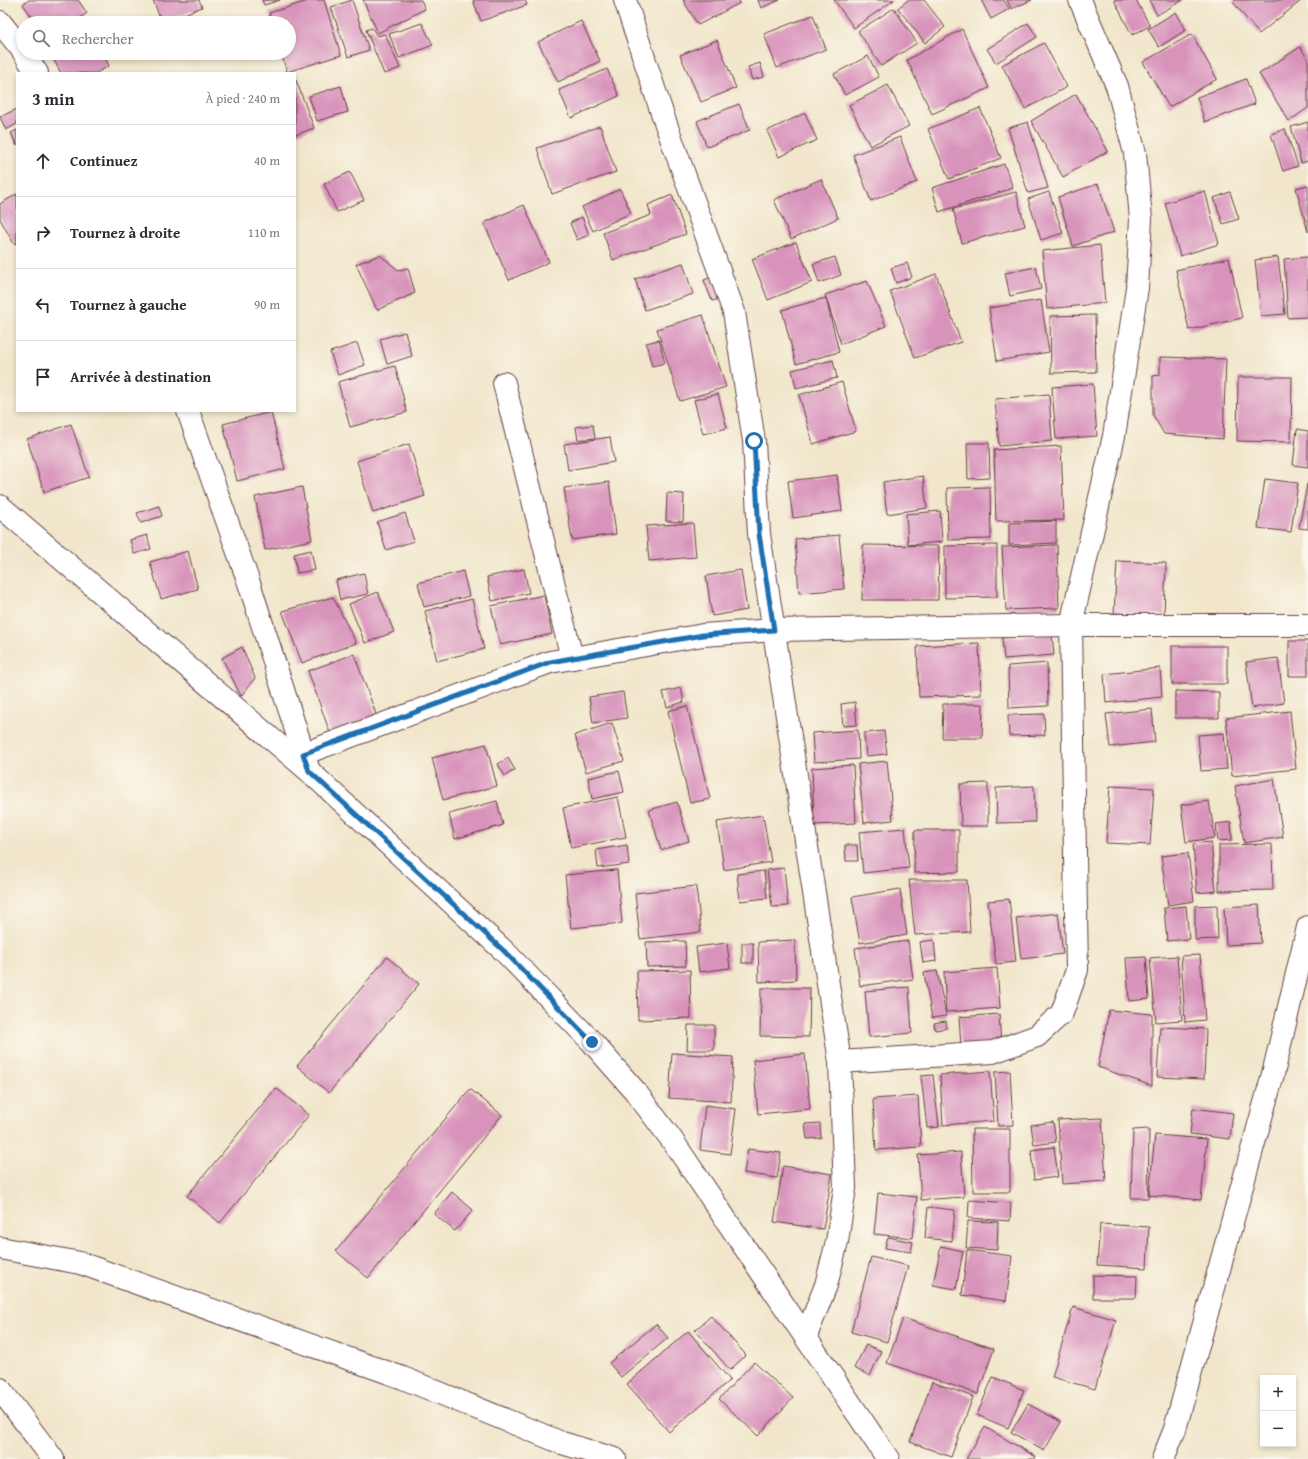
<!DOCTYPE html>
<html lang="fr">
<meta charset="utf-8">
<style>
body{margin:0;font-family:"Gentium Book Plus",serif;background:#f7f7f7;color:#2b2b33}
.controls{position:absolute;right:12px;bottom:12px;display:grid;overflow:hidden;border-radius:0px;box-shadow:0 2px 6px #0003}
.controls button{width:36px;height:36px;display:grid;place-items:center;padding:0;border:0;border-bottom:1px solid #e1e1e2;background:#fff;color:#2b2b33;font:20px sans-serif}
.stop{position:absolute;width:12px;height:12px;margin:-9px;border:3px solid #1f6fb2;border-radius:50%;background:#fff}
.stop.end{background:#1f6fb2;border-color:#fff;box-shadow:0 1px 4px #0008}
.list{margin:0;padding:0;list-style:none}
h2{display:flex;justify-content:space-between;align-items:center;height:52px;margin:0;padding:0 16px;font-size:17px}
h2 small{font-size:13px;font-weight:400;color:#7c7c81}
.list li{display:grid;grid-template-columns:26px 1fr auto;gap:12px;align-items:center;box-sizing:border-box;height:72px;padding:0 16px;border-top:1px solid #e1e1e2}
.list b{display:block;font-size:15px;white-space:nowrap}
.list em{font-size:13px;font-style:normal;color:#7c7c81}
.icon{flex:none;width:22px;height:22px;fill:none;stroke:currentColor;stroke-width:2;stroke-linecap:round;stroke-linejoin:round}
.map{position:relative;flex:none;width:1308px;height:1459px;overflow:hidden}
.search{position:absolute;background:#fff;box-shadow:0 2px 6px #0003;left:16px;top:16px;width:280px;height:44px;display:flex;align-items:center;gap:10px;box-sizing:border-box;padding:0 14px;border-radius:22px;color:#7c7c81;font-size:15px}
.panel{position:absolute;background:#fff;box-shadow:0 2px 6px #0003;left:16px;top:72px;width:280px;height:340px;border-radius:0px}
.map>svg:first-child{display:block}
</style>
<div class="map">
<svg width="1308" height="1459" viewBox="0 0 1308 1459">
<rect width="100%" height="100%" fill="#fbf7ec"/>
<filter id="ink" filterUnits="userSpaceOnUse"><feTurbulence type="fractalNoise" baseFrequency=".025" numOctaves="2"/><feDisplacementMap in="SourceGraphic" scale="8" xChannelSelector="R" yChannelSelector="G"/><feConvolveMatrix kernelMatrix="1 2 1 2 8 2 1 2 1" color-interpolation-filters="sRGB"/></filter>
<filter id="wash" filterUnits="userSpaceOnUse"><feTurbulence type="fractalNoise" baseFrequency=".012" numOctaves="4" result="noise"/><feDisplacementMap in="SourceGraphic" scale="16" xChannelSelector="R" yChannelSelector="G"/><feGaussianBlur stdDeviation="0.9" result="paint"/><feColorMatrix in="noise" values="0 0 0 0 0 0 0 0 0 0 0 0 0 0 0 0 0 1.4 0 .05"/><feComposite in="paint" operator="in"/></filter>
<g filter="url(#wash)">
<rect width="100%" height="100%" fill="#f1e6cb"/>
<g id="blocks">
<!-- building -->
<g fill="#d893bb">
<polygon points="29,0 78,0 87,13 73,23 36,23 23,4"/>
<polygon points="153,0 199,0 202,7 162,23"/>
<polygon points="262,0 280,0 264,5"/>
<polygon points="311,0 324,0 341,55 287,72 281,53 289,53 289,23 272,23 269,13"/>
<polygon points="352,0 369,50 348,57 331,7"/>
<polygon points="363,0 421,0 425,9 378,33"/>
<polygon points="473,0 525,0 527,5 481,21"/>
<polygon points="683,0 739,0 740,3 698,25"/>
<polygon points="758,0 780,0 761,8"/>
<polygon points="834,0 894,0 854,28"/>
<polygon points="908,0 924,0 945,27 925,43 898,8"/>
<polygon points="981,0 1004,0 1009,9 991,19"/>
<polygon points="1007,0 1032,0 1011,9"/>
<polygon points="1114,0 1136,0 1150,26 1132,35"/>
<polygon points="1149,0 1183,0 1157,15"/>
<polygon points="1235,0 1302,0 1259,34 1233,2"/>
<polygon points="894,8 917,43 881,66 858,31"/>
<polygon points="1176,12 1186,30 1159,47 1148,29"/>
<polygon points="813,15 826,49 777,68 764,34"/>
<polygon points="581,21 600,61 558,82 538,42"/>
<polygon points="422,23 433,45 399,58 389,34"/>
<polygon points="1028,23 1037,37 996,63 987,49"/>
<polygon points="372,28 377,36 385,34 400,68 384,74 366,30"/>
<polygon points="962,29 989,88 932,114 907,60"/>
<polygon points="1192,34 1217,79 1169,107 1143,62"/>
<polygon points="717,40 736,88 701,102 680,55"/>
<polygon points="1044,43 1067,87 1025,109 1002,65"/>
<polygon points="1300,47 1308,59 1308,108 1289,121 1259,74"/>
<polygon points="50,53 103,53 109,66 96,73 61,73"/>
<polygon points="868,56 879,77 845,95 834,74"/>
<polygon points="760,63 764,77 752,80 748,67"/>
<polygon points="607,69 619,96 571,118 559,90"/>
<polygon points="1246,79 1255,104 1205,122 1197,97"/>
<polygon points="295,80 296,80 314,128 295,135"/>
<polygon points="888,85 909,126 870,146 849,105"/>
<polygon points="341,86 348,112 317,121 309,96"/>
<polygon points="1076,94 1108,151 1063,177 1031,121"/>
<polygon points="739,104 750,130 707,147 697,121"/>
<polygon points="980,108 1001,158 949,179 928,129"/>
<polygon points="17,109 17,124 6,130 0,117"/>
<polygon points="805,113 817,140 779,157 767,131"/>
<polygon points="1028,122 1048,188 1028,193 1008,128"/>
<polygon points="1308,122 1308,161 1301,163 1291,127"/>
<polygon points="600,126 616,172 552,194 537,148"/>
<polygon points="1285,129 1298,166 1283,171 1271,134"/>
<polygon points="17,130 17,146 11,133"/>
<polygon points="900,137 917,182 871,201 853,155"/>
<polygon points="1004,164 1013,188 939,212 932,188"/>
<polygon points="350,172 364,200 337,212 324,184"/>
<polygon points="821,179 838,218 791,239 774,200"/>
<polygon points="1098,184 1114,232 1073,246 1058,197"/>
<polygon points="1308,185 1308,232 1296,188"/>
<polygon points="620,189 631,213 593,231 582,207"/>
<polygon points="1205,191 1219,244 1180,256 1165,203"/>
<polygon points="1016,192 1025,226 962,243 953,209"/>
<polygon points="1049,192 1063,233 1041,240 1028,199"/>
<polygon points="1230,192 1239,219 1223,224 1214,198"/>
<polygon points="17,194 17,243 14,244 0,219 0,204"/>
<polygon points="672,195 686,234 613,260 603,233 651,215 648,205"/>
<polygon points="524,205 549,262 509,280 484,223"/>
<polygon points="582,217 589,235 577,240 570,223"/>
<polygon points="796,242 812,282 768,300 752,259"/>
<polygon points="1100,245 1105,303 1047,309 1042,251"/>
<polygon points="380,255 398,270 408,268 415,293 377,310 356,264"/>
<polygon points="835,257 841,275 819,283 813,264"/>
<polygon points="1278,257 1285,314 1261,316 1255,260"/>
<polygon points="1308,257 1308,317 1288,318 1284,259"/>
<polygon points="1229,258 1242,318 1189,330 1176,270"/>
<polygon points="683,263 693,294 645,310 635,279"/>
<polygon points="907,263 912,277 896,283 891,268"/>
<polygon points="1036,267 1041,289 1010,296 1005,273"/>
<polygon points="936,274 961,342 915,358 890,291"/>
<polygon points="714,276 722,298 712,301 704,280"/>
<polygon points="867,281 886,326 841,344 825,295"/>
<polygon points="826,298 839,352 796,364 782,310"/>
<polygon points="1041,300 1049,352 997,361 989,308"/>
<polygon points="703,315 726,387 680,401 657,329"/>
<polygon points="1095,315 1096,372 1051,373 1050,316"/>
<polygon points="405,332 412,356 387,364 380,339"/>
<polygon points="659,340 665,363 652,366 646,343"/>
<polygon points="357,343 365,365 338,375 330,352"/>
<polygon points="1160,357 1226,359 1223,439 1164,434 1153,415 1153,376 1160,375"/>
<polygon points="833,360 837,378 796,388 792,370"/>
<polygon points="395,366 407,412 350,427 338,382"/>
<polygon points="1238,377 1292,377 1291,442 1237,441"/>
<polygon points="842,382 856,431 813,444 799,395"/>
<polygon points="1093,384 1097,436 1056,439 1052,387"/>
<polygon points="718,394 727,428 703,434 694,400"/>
<polygon points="1049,394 1052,441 999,446 995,399"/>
<polygon points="271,412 285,469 237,481 223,424"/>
<polygon points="71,424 89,477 44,492 27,439"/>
<polygon points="593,425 595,438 578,440 576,427"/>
<polygon points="1297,429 1308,431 1308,467 1293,465"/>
<polygon points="610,437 614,462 568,470 564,444"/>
<polygon points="967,443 989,443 990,478 968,479"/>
<polygon points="409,444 425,496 373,513 357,461"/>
<polygon points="1061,446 1064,520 996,521 994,450"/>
<polygon points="837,475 842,511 793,518 788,481"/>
<polygon points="923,476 927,508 887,514 883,482"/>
<polygon points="1265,479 1298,483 1291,532 1258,528"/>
<polygon points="609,482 616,534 572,540 564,488"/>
<polygon points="1307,484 1308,484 1308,529 1299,528"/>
<polygon points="302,487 312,540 265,550 255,497"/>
<polygon points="990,487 991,539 948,540 947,488"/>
<polygon points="667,493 684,494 683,522 666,521"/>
<polygon points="159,506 162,516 141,523 137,513"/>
<polygon points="940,511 942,542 908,545 906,514"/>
<polygon points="405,513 414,541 386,550 377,522"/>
<polygon points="1056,521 1056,543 1009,545 1009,523"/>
<polygon points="693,523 696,557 649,561 646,526"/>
<polygon points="147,535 151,549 134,554 130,540"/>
<polygon points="839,535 844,589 799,593 795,539"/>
<polygon points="863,545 939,546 938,600 862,600"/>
<polygon points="997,545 997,597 945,598 945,546"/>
<polygon points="1057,545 1059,608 1006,610 1002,547"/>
<polygon points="311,550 315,570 297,573 294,554"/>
<polygon points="188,551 198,589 161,599 150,562"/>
<polygon points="1117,561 1166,563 1164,615 1114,613"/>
<polygon points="524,569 529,593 492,601 487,577"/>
<polygon points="741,570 747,610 712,616 706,576"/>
<polygon points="463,571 469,596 424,607 418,583"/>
<polygon points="364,573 368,594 340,600 336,580"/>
<polygon points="378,592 394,632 365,643 349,604"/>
<polygon points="544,595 552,634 500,645 491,606"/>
<polygon points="333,597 356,643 302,663 282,611"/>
<polygon points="472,599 484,649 437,661 425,611"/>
<polygon points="1052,634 1054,655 1004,659 1002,638"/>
<rect x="1289" y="641" width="19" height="35"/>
<polygon points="979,643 981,695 919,697 917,646"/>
<rect x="1172" y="646" width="55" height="38"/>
<polygon points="242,647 255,678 241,696 222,658"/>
<polygon points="354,654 377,717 330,733 308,671"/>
<polygon points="1278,658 1284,703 1252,708 1246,662"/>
<polygon points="1047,663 1048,706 1009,708 1008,666"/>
<polygon points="1160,668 1162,697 1106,703 1104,674"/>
<polygon points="681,688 684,702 667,707 663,692"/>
<polygon points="1175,691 1219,692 1219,718 1175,718"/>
<polygon points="623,692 627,718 593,723 589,697"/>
<polygon points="855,702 857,725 843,726 841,704"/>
<polygon points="943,704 983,704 982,738 942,738"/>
<polygon points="687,706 710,799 690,803 668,711"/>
<polygon points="1152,709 1155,742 1110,747 1106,714"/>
<polygon points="1290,711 1296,769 1232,776 1226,718"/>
<polygon points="1044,714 1045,735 1009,736 1008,715"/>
<polygon points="612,723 624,761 586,772 575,735"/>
<polygon points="858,730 859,759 814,762 812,733"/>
<polygon points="884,731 887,754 866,756 864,733"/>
<polygon points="1224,733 1227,769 1201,771 1198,735"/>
<polygon points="486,744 497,786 443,800 432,758"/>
<polygon points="508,758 515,770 505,776 498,764"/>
<polygon points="887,761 893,820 864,823 858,764"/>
<polygon points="853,765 856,823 814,825 812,768"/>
<polygon points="619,771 624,792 592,799 588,778"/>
<polygon points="1274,779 1283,837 1244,843 1235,786"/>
<polygon points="988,783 988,826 961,826 960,784"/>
<polygon points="1034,786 1035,822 997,823 996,788"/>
<polygon points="1110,786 1154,788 1150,845 1106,843"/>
<polygon points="618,797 626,837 571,848 563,808"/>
<polygon points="497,801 503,825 455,839 449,814"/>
<polygon points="1209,801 1215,838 1186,842 1181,805"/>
<polygon points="677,802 689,841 661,850 649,810"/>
<polygon points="763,815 771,862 724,870 717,822"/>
<polygon points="1231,822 1232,840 1218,841 1216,824"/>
<polygon points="905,828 909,868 863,873 859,832"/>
<polygon points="915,830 959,830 959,872 914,873"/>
<polygon points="1211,842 1216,891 1197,893 1193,844"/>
<polygon points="1272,844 1273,890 1219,891 1219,845"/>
<polygon points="627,845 629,864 598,868 596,850"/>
<polygon points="845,845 857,845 858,861 846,861"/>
<polygon points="1188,853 1194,901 1168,905 1161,856"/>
<polygon points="784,868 788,906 772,907 767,870"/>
<polygon points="617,870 622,923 571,928 565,875"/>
<polygon points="764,871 767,898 740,901 737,874"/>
<polygon points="909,880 967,880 970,932 915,935"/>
<polygon points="696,886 701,932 640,939 635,893"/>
<polygon points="900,889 907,935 860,943 852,897"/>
<polygon points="1009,899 1016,962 996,964 988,901"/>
<polygon points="1217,905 1218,939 1195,940 1195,906"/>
<polygon points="1259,905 1261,943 1226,945 1224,907"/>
<polygon points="1186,906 1189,939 1167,941 1164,908"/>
<polygon points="1058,913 1063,954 1021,959 1016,918"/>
<polygon points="795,940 796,980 759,982 758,942"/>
<polygon points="934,940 936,961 923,963 920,942"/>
<polygon points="685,941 686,966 647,967 646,942"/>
<polygon points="908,941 913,979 860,986 855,948"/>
<polygon points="727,943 730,968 699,972 696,947"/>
<rect x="742" y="943" width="11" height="20"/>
<polygon points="1200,955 1205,1020 1185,1022 1181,956"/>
<polygon points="1177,956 1182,1020 1156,1022 1150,958"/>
<polygon points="387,957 419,984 329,1093 297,1066"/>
<polygon points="1146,957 1149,999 1129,1001 1126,958"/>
<polygon points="997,968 1000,1008 946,1012 944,972"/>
<polygon points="690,970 691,1018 638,1020 637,971"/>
<polygon points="937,971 946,1016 932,1018 924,973"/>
<polygon points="909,987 912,1033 869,1037 865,991"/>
<polygon points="761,988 810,988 809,1037 760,1036"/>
<polygon points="1109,1010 1152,1014 1152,1086 1098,1067"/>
<polygon points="999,1014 1001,1044 961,1046 959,1017"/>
<polygon points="946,1021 947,1028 935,1030 934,1023"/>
<polygon points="688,1025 714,1025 714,1050 687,1050"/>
<polygon points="1160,1027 1206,1029 1204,1079 1157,1077"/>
<polygon points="672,1053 733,1057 731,1102 669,1098"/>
<polygon points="805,1054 810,1109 758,1114 753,1060"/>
<polygon points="990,1071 994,1121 943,1125 940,1075"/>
<polygon points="1010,1071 1013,1125 998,1126 995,1072"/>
<polygon points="933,1075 939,1127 927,1128 921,1076"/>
<polygon points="276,1088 309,1115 220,1223 187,1196"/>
<polygon points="470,1089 502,1115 368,1278 336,1251"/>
<polygon points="918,1096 921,1147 876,1150 873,1099"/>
<polygon points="705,1105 736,1109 730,1154 700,1150"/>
<polygon points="1193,1108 1233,1113 1230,1139 1190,1134"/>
<polygon points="1102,1118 1106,1181 1062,1184 1058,1120"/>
<polygon points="1053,1122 1056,1142 1034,1145 1031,1125"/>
<polygon points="820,1123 821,1138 807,1139 805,1124"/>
<polygon points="972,1129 1010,1129 1010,1192 973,1192"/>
<polygon points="1149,1129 1148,1198 1131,1198 1133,1130"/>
<polygon points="1155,1135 1207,1139 1201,1200 1149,1195"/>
<polygon points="1054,1147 1058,1177 1034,1180 1031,1150"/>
<polygon points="748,1149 781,1153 777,1178 744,1173"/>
<polygon points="961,1152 964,1197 921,1200 918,1155"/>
<polygon points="783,1166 832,1174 823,1229 774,1222"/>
<polygon points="452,1192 473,1210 455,1231 434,1214"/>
<polygon points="878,1193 917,1197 913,1238 874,1234"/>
<polygon points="969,1200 1011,1203 1010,1221 968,1218"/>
<polygon points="928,1207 955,1210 952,1241 925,1238"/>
<polygon points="968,1221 998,1222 997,1250 966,1248"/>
<polygon points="1100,1224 1149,1227 1147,1268 1097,1265"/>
<polygon points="888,1237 913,1242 911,1252 885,1248"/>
<polygon points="941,1246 963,1251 956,1289 933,1285"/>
<polygon points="967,1250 1012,1256 1006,1301 962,1295"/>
<polygon points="871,1257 908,1266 887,1342 851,1332"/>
<polygon points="1093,1275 1137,1276 1136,1298 1093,1298"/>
<polygon points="1073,1307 1116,1320 1095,1389 1052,1377"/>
<polygon points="711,1316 746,1355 730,1370 695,1330"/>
<polygon points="903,1318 994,1349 978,1394 887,1363"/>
<polygon points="656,1324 668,1338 621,1377 609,1363"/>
<polygon points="688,1331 730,1380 669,1432 627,1384"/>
<polygon points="866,1345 881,1351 870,1376 854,1368"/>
<polygon points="754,1362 793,1398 758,1436 719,1399"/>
<polygon points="993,1377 1024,1390 1008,1428 977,1415"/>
<polygon points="932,1382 973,1397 951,1457 910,1442"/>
<polygon points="1028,1404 1061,1422 1044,1451 1011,1432"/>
<polygon points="985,1427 1036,1457 1035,1459 966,1459"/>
</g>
</g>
</g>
<g filter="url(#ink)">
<use href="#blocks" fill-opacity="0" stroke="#633d43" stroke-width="1"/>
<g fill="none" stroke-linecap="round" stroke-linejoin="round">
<defs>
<g id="minor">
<polyline points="625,0 663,116 734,312 754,441 759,534 840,1062 845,1188 837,1242 826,1285 806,1336"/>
<polyline points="0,22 23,51"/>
<polyline points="24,53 37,73"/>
<polyline points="504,383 572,658"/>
<polyline points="188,411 249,583 308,768"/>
<polyline points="0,506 309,771 504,951 592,1042 635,1091 672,1140 888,1459"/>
<polyline points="303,754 550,662 703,635 774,630 1071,625 1308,625"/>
<polyline points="840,1062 993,1052 1037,1036 1062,1013 1077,970 1071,625 1114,436 1137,288 1141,219 1135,153 1117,86 1080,0"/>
<polyline points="0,1248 80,1263 403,1378 562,1443 615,1459"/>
<polyline points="0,1389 53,1459"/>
<polyline points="1163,1459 1175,1429 1273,1074 1308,927"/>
</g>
</defs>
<!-- minor casing -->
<use href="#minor" stroke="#633d43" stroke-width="24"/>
<!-- minor -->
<use href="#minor" stroke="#fff" stroke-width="22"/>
</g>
</g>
<g fill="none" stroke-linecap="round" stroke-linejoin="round" filter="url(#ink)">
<!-- route -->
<polyline stroke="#1f6fb2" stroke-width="5" points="592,1042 504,951 309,771 303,754 550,662 703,635 774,630 759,534 754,441"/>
</g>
</svg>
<div class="controls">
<button>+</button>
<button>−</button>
</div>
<div class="stop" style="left:754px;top:441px"></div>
<div class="stop end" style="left:592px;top:1042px"></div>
<div class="search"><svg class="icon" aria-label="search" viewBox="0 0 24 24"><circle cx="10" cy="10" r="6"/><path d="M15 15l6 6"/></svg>Rechercher</div>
<section class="panel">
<h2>3 min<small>À pied · 240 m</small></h2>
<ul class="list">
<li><svg class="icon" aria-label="ahead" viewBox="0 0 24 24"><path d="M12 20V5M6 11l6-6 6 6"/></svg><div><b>Continuez</b></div><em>40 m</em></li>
<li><svg class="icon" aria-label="right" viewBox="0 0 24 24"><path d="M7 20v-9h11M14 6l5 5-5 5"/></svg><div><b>Tournez à droite</b></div><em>110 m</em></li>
<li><svg class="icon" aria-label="left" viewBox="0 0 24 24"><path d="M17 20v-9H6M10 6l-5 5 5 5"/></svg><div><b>Tournez à gauche</b></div><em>90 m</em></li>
<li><svg class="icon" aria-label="arrive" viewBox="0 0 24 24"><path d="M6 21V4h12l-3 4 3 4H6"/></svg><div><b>Arrivée à destination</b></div></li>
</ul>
</section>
</div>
